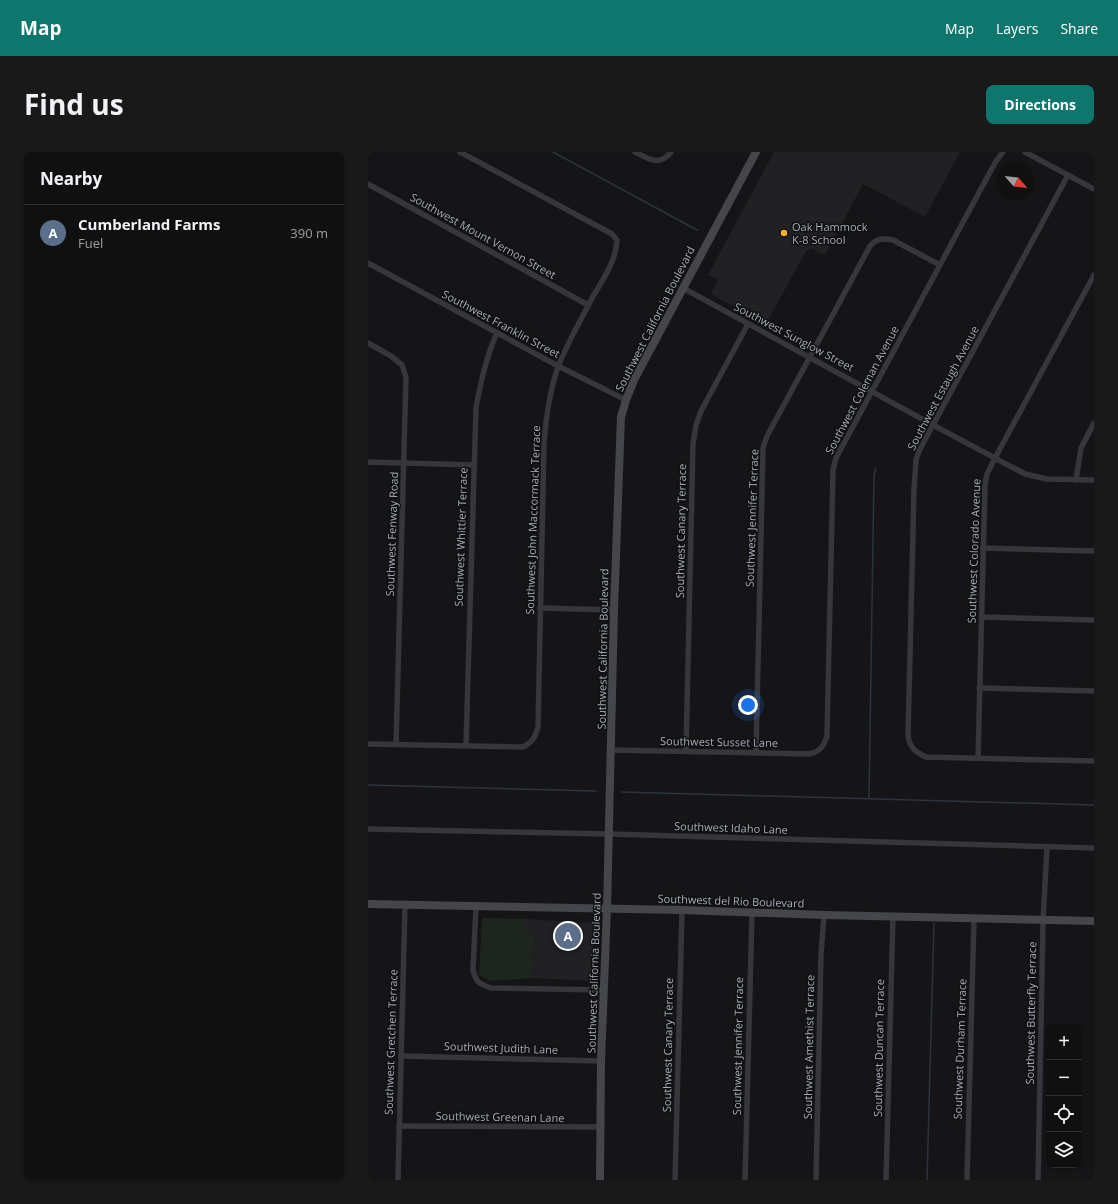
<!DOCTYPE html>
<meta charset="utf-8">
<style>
body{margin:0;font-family:"Open Sans",sans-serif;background:#19191a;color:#f1f3f6}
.controls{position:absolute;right:12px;bottom:12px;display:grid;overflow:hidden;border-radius:8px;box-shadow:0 1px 3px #0004}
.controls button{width:36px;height:36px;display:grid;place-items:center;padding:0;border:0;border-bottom:1px solid #303031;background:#101011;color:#f1f3f6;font:20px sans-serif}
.compass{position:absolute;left:630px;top:12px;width:36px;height:36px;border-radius:50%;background:#101011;box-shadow:0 1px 3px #0004;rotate:118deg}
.you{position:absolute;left:380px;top:553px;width:14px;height:14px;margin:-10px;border:3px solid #fff;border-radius:50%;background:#1a73e8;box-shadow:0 0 0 6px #1a73e833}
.badge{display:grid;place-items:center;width:26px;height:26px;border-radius:50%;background:#0f766e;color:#fff;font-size:13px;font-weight:700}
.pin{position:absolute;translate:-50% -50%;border:2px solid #fff;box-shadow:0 1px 4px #0006}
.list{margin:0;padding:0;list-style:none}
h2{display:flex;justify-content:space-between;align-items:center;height:52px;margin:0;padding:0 16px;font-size:17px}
h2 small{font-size:13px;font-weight:400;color:#9c9d9f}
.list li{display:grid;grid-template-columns:26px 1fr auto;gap:12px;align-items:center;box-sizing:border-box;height:56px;padding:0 16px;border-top:1px solid #303031}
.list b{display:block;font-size:15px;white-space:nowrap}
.list p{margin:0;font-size:13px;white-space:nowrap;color:#9c9d9f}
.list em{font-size:13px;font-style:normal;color:#9c9d9f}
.icon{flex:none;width:22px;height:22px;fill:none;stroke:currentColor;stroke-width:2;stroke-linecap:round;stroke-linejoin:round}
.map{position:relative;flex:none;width:726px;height:1028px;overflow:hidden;border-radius:8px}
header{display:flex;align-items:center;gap:24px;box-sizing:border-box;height:56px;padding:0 20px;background:#0f766e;color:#fff}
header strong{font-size:19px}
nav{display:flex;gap:22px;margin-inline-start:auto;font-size:14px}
.intro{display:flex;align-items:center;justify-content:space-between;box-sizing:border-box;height:96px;padding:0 24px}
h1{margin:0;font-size:28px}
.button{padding:10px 18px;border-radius:8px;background:#0f766e;color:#fff;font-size:14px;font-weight:700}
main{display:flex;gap:24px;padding:0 24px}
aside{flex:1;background:#101011;border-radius:8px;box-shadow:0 1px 3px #0004}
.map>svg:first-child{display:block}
</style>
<header>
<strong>Map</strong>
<nav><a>Map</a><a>Layers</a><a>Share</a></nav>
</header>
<div class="intro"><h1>Find us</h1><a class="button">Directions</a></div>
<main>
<aside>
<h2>Nearby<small></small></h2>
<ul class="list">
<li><span class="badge" style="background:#5c6f8a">A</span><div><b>Cumberland Farms</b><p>Fuel</p></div><em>390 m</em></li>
</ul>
</aside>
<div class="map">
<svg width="726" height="1028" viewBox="0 0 726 1028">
<rect width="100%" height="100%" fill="#151517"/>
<!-- built -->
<g fill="#212124">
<polygon points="406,0 592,0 557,65 495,32 457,103 444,97 438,99 398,172 343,142 350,128 340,123"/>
<polygon points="157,767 227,771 224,826 222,829 165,826 168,783 156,782"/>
</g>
<!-- green -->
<polygon fill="#1d251e" points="114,766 157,767 157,782 168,782 165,826 123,829 111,823"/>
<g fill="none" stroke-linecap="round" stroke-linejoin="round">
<!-- stream -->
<g stroke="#2b343c" stroke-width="1.5">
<polyline points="185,0 329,78"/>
<polyline points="0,633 228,639"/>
<polyline points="254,640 726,653"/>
<polyline points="501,646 506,324 508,316"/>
<polyline points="559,1028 566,771"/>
</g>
<!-- street -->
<g stroke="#36373c" stroke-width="5.5">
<path d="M267 0C281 7 291 15 303 0"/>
<polyline points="657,0 726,37"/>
<path d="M700 23 565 273 551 299 548 308 546 338 540 584C542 596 547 600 558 605L726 609"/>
<polyline points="0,32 220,153"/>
<polyline points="0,111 190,214 258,248"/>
<polyline points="315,136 565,273 657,322 679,327 726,328"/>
<polyline points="0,191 23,204 34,213 38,225 28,592"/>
<polyline points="0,310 105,313"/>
<polyline points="708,328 713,296 726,271"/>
<polyline points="615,396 726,399"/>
<polyline points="172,456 246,458"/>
<polyline points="614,465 726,468"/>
<polyline points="611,536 726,539"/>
<path d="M0 592 155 595C165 590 167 585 170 575L176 292C178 266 181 240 190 215 197 196 210 173 220 154 230 133 248 113 249 88L244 82 92 0"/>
<path d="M98 593 108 255C113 230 118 205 129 181"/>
<path d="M244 598 441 602C452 600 456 594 459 584L465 318 468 306 628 9 635 0"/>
<polyline points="318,599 325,292 328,273 333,259 380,172"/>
<path d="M388 601 395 296 399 284 502 94C509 86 515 86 525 88L572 113"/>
<polyline points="610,606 617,332 619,322 627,306 726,123"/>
<polyline points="0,677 241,682 726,696"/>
<path d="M108 755 105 818C108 830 111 832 123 836L236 838"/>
<polyline points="33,904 233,909"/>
<polyline points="31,974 234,975"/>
<polyline points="30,1028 37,753"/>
<polyline points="307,1028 314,758"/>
<polyline points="377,1028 384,760"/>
<polyline points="448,1028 453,802 456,763"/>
<polyline points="518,1028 525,764"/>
<polyline points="599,1028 606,767"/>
<polyline points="670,1028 675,769 679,695"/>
</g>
<!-- secondary -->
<g stroke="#44464c" stroke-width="8">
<polyline points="0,752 314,758 456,763 726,769"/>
<polyline points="232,1028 233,909 239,757 246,458 253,265 258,248 267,226 388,0"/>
</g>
</g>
<!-- markers -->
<circle fill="#f9b12b" stroke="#101012" stroke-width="1.5" cx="416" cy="81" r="4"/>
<g text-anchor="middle" stroke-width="3" stroke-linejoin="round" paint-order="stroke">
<!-- poi labels -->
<g font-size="11" fill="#a6acb8" stroke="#101012" text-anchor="start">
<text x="424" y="79">Oak Hammock<tspan x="424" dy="13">K-8 School</tspan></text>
</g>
<!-- street labels -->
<g font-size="11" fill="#a6acb8" stroke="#101012">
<text transform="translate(115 84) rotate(29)" y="4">Southwest Mount Vernon Street</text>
<text transform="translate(287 167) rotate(-63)" y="4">Southwest California Boulevard</text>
<text transform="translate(133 172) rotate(28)" y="4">Southwest Franklin Street</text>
<text transform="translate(426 185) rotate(28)" y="4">Southwest Sunglow Street</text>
<text transform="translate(575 236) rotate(-62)" y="4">Southwest Estaugh Avenue</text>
<text transform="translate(494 238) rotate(-62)" y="4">Southwest Coleman Avenue</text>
<text transform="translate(384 366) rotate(-88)" y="4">Southwest Jennifer Terrace</text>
<text transform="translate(165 368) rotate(-88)" y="4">Southwest John Maccormack Terrace</text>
<text transform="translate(313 379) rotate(-89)" y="4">Southwest Canary Terrace</text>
<text transform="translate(24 382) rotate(-88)" y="4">Southwest Fenway Road</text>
<text transform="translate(93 385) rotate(-88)" y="4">Southwest Whittier Terrace</text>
<text transform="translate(606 399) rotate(-88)" y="4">Southwest Colorado Avenue</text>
<text transform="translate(235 497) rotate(-89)" y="4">Southwest California Boulevard</text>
<text transform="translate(351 590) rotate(1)" y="4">Southwest Susset Lane</text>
<text transform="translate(363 676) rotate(2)" y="4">Southwest Idaho Lane</text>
<text transform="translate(363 749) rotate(2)" y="4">Southwest del Rio Boulevard</text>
<text transform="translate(226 821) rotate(-88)" y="4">Southwest California Boulevard</text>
<text transform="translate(663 861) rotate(-89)" y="4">Southwest Butterfly Terrace</text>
<text transform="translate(23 890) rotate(-88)" y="4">Southwest Gretchen Terrace</text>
<text transform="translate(300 893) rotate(-89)" y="4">Southwest Canary Terrace</text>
<text transform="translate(370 894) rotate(-89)" y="4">Southwest Jennifer Terrace</text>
<text transform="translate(441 895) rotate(-89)" y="4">Southwest Amethist Terrace</text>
<text transform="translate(133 896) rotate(2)" y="4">Southwest Judith Lane</text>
<text transform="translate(511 896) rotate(-89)" y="4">Southwest Duncan Terrace</text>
<text transform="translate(592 897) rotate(-88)" y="4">Southwest Durham Terrace</text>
<text transform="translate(132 965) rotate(1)" y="4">Southwest Greenan Lane</text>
</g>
</g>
</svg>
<div class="controls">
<button>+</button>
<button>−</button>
<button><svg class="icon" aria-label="locate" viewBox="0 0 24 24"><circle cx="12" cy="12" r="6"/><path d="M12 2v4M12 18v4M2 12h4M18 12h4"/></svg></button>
<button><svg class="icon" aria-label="layers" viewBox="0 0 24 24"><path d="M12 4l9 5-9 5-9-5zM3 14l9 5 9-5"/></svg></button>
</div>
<svg class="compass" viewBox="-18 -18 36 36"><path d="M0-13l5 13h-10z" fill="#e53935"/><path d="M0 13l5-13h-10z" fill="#9c9d9f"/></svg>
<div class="you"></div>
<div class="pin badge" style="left:200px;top:784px;background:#5c6f8a">A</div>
</div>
</main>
